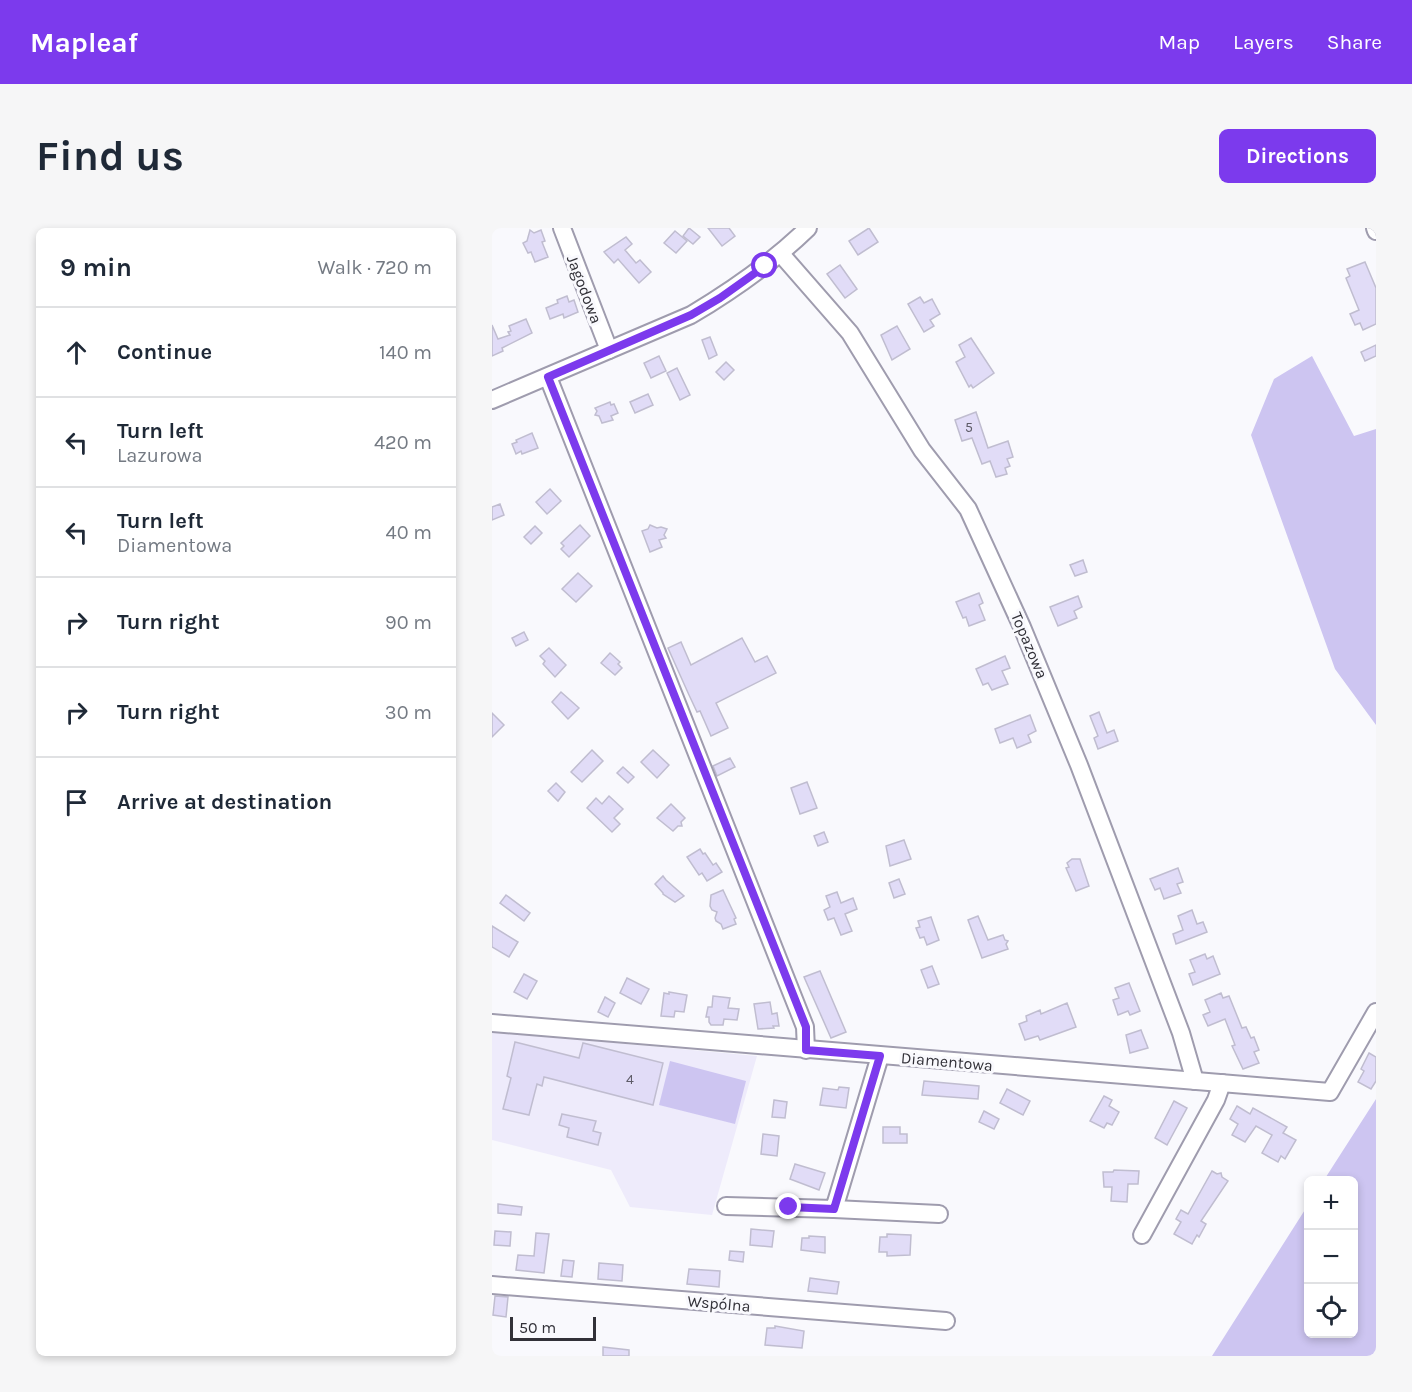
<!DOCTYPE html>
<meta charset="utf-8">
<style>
body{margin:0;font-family:Karla,sans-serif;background:#f6f6f7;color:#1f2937}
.controls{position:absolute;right:18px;bottom:18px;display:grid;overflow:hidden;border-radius:9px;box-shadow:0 3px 9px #0003}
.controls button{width:54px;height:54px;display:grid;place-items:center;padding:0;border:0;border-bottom:2px solid #e0e1e3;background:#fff;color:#1f2937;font:30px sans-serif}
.scale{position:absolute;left:18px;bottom:15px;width:86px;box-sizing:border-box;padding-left:6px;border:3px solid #323138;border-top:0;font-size:16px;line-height:21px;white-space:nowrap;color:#323138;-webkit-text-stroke:4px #f9f9fd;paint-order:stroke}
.stop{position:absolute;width:18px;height:18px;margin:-14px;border:4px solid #7c3aed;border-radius:50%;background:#fff}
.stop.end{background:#7c3aed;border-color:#fff;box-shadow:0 2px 6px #0008}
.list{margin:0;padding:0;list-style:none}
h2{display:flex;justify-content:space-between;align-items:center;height:78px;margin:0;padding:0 24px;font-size:26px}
h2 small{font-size:20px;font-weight:400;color:#747a83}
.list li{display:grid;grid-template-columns:39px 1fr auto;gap:18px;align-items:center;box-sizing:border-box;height:90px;padding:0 24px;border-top:2px solid #e0e1e3}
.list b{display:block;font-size:22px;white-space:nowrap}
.list p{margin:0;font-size:20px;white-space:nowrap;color:#747a83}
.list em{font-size:20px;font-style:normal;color:#747a83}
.icon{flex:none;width:33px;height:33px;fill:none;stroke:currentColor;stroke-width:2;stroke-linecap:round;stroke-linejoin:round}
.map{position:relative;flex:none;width:884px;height:1128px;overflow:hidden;border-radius:9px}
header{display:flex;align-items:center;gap:36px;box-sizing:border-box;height:84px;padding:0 30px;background:#7c3aed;color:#fff}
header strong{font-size:28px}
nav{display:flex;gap:33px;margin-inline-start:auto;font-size:21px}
.intro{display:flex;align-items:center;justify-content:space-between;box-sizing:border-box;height:144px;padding:0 36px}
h1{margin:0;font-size:42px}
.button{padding:15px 27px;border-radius:9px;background:#7c3aed;color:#fff;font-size:21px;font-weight:700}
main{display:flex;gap:36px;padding:0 36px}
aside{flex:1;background:#fff;border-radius:9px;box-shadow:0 3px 9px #0003}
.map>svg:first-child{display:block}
</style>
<header>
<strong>Mapleaf</strong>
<nav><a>Map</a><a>Layers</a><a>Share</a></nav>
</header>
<div class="intro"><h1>Find us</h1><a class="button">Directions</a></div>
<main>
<aside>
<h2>9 min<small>Walk · 720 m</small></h2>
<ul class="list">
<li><svg class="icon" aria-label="ahead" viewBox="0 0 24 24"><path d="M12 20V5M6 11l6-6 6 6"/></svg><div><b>Continue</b></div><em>140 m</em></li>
<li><svg class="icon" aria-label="left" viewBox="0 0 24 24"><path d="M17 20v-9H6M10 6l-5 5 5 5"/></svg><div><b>Turn left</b><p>Lazurowa</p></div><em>420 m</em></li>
<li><svg class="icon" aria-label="left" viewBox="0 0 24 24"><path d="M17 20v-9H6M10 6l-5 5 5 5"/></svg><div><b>Turn left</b><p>Diamentowa</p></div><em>40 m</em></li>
<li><svg class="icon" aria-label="right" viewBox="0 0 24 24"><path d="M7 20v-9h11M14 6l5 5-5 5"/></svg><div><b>Turn right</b></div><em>90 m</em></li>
<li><svg class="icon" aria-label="right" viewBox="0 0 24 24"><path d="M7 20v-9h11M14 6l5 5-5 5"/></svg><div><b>Turn right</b></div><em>30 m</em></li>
<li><svg class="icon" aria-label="arrive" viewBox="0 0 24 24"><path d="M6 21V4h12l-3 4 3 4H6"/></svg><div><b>Arrive at destination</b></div></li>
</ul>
</aside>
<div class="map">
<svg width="884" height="1128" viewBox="0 0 884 1128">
<rect width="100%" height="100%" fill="#f9f9fd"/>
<!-- built -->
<polygon fill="#eeebfb" points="0,801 133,812 134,816 265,828 220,987 138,979 119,942 0,912"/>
<!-- green -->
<g fill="#cdc5f1">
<polygon points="820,128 862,208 884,201 884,497 843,441 759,207 782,151"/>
<polygon points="178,833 254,853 243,896 167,877"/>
<polygon points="884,871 884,1128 720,1128 816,977 816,1106 862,1106 862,952 832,952"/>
</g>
<!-- building -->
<g fill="#e1dcf7" stroke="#c0bdd0" stroke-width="1.5">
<polygon points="197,0 208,9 201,16 191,8"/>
<polygon points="216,0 237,0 243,8 230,18"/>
<polygon points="377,0 386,14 366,27 357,13"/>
<polygon points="38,2 42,5 49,2 53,13 50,14 56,29 43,34 39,24 36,25 31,15 35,13"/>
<polygon points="183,3 195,13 184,25 172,15"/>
<polygon points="134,9 140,16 133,22 144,35 148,32 159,44 147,55 126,31 122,35 112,24"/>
<polygon points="873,34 884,60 884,96 871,102 868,95 863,97 858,86 867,82 854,50 858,48 855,41"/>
<polygon points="348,37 365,61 353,70 335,46"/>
<polygon points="75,68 77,74 82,72 86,84 72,90 71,86 58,91 54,80 66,75 65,72"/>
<polygon points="428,69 432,75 440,71 448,86 438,92 442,98 432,104 416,76"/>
<polygon points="34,91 40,105 10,120 11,123 0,128 0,97 6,111 18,107 16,104 19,103 17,98"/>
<polygon points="405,98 418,121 400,132 389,107"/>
<polygon points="218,109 225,127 217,131 210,112"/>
<polygon points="479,110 502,145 481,160 479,157 477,159 464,134 473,129 467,117"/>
<polygon points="884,117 884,128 873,133 869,124"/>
<polygon points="167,128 174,143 159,150 152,135"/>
<polygon points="234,134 242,142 232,152 224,144"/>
<polygon points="185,140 198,167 188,172 175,145"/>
<polygon points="156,166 161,177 143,185 138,174"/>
<polygon points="118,174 119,177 122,176 126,185 119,188 121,192 110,195 107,188 103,187 105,183 103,180"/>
<polygon points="484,184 496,220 516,213 521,229 515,231 518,238 513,240 515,246 504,249 498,233 490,236 480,210 470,213 463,192"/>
<polygon points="40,205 46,220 30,226 29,223 24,226 20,216 25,214 24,212"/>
<polygon points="58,261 69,273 55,286 44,274"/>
<polygon points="8,276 12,287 0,292 0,279"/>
<polygon points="88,297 98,308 77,329 69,321 72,318 69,315"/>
<polygon points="158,297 165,300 169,299 175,301 172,307 174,310 167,312 170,319 158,324 150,303 156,301"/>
<polygon points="43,298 50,305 39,316 32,309"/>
<polygon points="591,332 595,344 583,348 578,337"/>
<polygon points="86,345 100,358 84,374 70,361"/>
<polygon points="487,365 491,375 487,377 493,392 477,398 474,389 471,390 464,374"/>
<polygon points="586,368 590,379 582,383 585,390 566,398 558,379"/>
<polygon points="32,404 36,412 24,418 20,410"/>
<polygon points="250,410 263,434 275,428 284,445 224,475 236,500 219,508 208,483 205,484 197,467 176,420 189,414 199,437"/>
<polygon points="57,420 74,437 63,449 51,436 53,433 48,428"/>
<polygon points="118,425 128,434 126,436 130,440 123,447 109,435"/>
<polygon points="513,428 518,440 510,443 516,456 500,462 496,455 491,457 484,441"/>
<polygon points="69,464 87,480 76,491 60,474"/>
<polygon points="607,484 615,505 622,502 626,513 606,521 602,510 606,508 598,488"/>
<polygon points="0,485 12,497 0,509"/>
<polygon points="538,487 544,503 536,507 539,514 525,520 521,510 508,515 503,501"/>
<polygon points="100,522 111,533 90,554 79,544"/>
<polygon points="161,522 177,537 165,550 149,534"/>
<polygon points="238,530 243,539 225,548 221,538"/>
<polygon points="131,539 142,549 136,555 125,545"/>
<polygon points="315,554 325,580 308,586 299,560"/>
<polygon points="64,555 73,564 66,573 56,563"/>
<polygon points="117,568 131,581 122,590 128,596 120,604 95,580 104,570 110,576"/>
<polygon points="179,576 193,590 189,594 190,598 186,598 181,603 165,590"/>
<polygon points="332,604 336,614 326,618 322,608"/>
<polygon points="412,612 419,631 398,638 394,618"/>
<polygon points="208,621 211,626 213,625 221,637 224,635 230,644 215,653 210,645 207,647 195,629"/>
<polygon points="580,631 588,631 597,658 584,663 574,640 577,639 575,635"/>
<polygon points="686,640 691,654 685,656 689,665 672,671 668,660 663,662 658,651"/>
<polygon points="171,648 174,652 192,668 183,674 171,666 171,665 163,656"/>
<polygon points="407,651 413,666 402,670 397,655"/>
<polygon points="231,662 244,690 242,691 244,696 231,701 229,696 224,693 223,690 225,684 220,682 218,678 219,667"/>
<polygon points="345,664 349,675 361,670 365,681 353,686 360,703 349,707 342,690 336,692 332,682 338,679 334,668"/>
<polygon points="14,667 38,685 32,693 8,675"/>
<polygon points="700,682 705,696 711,694 715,704 684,716 681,706 691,702 686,688"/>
<polygon points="486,688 496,712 511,707 513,712 516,713 514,716 516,721 490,730 476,692"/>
<polygon points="439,689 447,712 435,717 432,709 428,710 424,700 428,699 426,693"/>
<polygon points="0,698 26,714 17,729 0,719"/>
<polygon points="713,726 715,731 721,728 728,746 701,757 697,746 703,744 698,732"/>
<polygon points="440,738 447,756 436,760 429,742"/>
<polygon points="328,743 354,804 339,810 312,749"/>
<polygon points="32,746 45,753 35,771 22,764"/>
<polygon points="135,750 157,761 149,776 128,765"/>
<polygon points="637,755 648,783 638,787 636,783 626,787 621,772 627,770 623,760"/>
<polygon points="177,764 195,767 192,784 183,783 182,789 169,788 172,765 177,766"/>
<polygon points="729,765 731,770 737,768 750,800 754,799 759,810 762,809 767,822 762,824 767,835 751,841 740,818 743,817 733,791 716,798 711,787 718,784 713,772"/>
<polygon points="221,768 238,770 236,780 247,781 245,792 232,791 231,797 219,797 217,794 217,789 214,789 216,779 220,779"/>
<polygon points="113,769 123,775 116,789 106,784"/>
<polygon points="278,774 280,786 285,785 287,798 281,798 282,800 266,801 262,776"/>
<polygon points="575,775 584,799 548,812 546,808 533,812 527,796 535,793 534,788 548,782 549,786"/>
<polygon points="649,802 656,820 638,825 634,807"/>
<polygon points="23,814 87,830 91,815 171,835 161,877 52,849 50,858 45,856 37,887 11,881 19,850 15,848"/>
<polygon points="877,825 884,829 884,853 879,861 866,854 872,843 869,841"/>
<polygon points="432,853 487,858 486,871 430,867"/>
<polygon points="347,859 357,860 354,880 328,877 331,860 346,862"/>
<polygon points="515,861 538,873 531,887 508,875"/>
<polygon points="612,868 620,872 617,878 627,884 620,897 615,895 612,900 598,893"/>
<polygon points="282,872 295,874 293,890 280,889"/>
<polygon points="682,873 695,880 675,917 663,910"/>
<polygon points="745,878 758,886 761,880 795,899 791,905 804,912 793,931 789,928 786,934 770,925 780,907 764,898 753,914 740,907 746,896 738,891"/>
<polygon points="492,883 507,891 502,901 487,894"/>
<polygon points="70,886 104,893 101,903 109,905 106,917 75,909 77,900 67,897"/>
<polygon points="391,899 408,899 408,906 415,906 415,915 391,915"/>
<polygon points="271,906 287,908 285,928 269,926"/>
<polygon points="303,936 333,945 327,962 298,951"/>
<polygon points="622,942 647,943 646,956 636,956 635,974 619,973 620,959 612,959 611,944 621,944"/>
<polygon points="720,943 725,946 729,945 730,949 736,953 709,993 714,996 707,1009 705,1007 700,1016 682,1006 689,994 684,991 689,982 696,986"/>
<polygon points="6,976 30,979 29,987 6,985"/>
<polygon points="259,1001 282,1003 280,1019 258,1017"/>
<polygon points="3,1003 19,1004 18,1018 2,1017"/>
<polygon points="44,1005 57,1006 52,1045 24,1042 26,1027 42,1028"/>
<polygon points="395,1006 419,1007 418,1027 395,1028 395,1024 387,1024 388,1009 395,1009"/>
<polygon points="317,1008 333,1009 333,1025 309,1022 310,1010 317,1010"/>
<polygon points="238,1023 252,1024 251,1034 237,1032"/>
<polygon points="71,1032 82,1033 80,1049 69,1048"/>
<polygon points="107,1035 131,1037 130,1053 106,1051"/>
<polygon points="197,1041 228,1043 227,1059 195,1056"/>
<polygon points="318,1050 347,1054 345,1066 316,1063"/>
<polygon points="3,1068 16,1069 14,1089 1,1087"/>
<polygon points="283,1098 312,1103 310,1120 273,1117 275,1100 283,1100"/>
<polygon points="111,1119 137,1122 137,1128 111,1128"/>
</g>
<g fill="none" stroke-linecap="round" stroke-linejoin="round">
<defs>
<g id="minor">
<polyline points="70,0 117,122"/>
<polyline points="883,0 884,3"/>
<polyline points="289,26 358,105 430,222 476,281 530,399 587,537 689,805 703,853"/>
<polyline points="56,149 313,799 314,822"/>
<path d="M0 172 199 87C241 62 281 34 316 0"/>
<polyline points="0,795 838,864 884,784"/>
<polyline points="234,978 342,981 388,828"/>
<polyline points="342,981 447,986"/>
<polyline points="650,1007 724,872 730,855"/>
<polyline points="0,1057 454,1093"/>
</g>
</defs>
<!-- minor casing -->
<use href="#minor" stroke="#9f9cae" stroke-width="20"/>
<!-- minor -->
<use href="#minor" stroke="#fff" stroke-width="16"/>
</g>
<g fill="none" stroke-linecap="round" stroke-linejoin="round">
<!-- route -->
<polyline stroke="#7c3aed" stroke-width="8" points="273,38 228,70 199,87 56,149 314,799 314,822 388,828 342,981 297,979"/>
</g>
<g text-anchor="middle" stroke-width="6" stroke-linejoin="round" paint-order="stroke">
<!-- number labels -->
<g font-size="14" fill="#5e5c68">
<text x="477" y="204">5</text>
<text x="138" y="856">4</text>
</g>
<!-- street labels -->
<g font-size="16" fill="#323138" stroke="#f9f9fd">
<text transform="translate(93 61) rotate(69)" y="6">Jagodowa</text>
<text transform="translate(538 417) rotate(67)" y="6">Topazowa</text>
<text transform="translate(455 833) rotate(5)" y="6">Diamentowa</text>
<text transform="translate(227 1075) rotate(5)" y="6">Wspólna</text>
</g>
</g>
</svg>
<div class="controls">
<button>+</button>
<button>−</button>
<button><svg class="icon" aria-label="locate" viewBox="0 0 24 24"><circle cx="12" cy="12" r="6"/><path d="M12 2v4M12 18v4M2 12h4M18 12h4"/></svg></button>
</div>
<div class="scale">50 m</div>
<div class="stop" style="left:273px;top:38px"></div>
<div class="stop end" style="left:297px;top:979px"></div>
</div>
</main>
